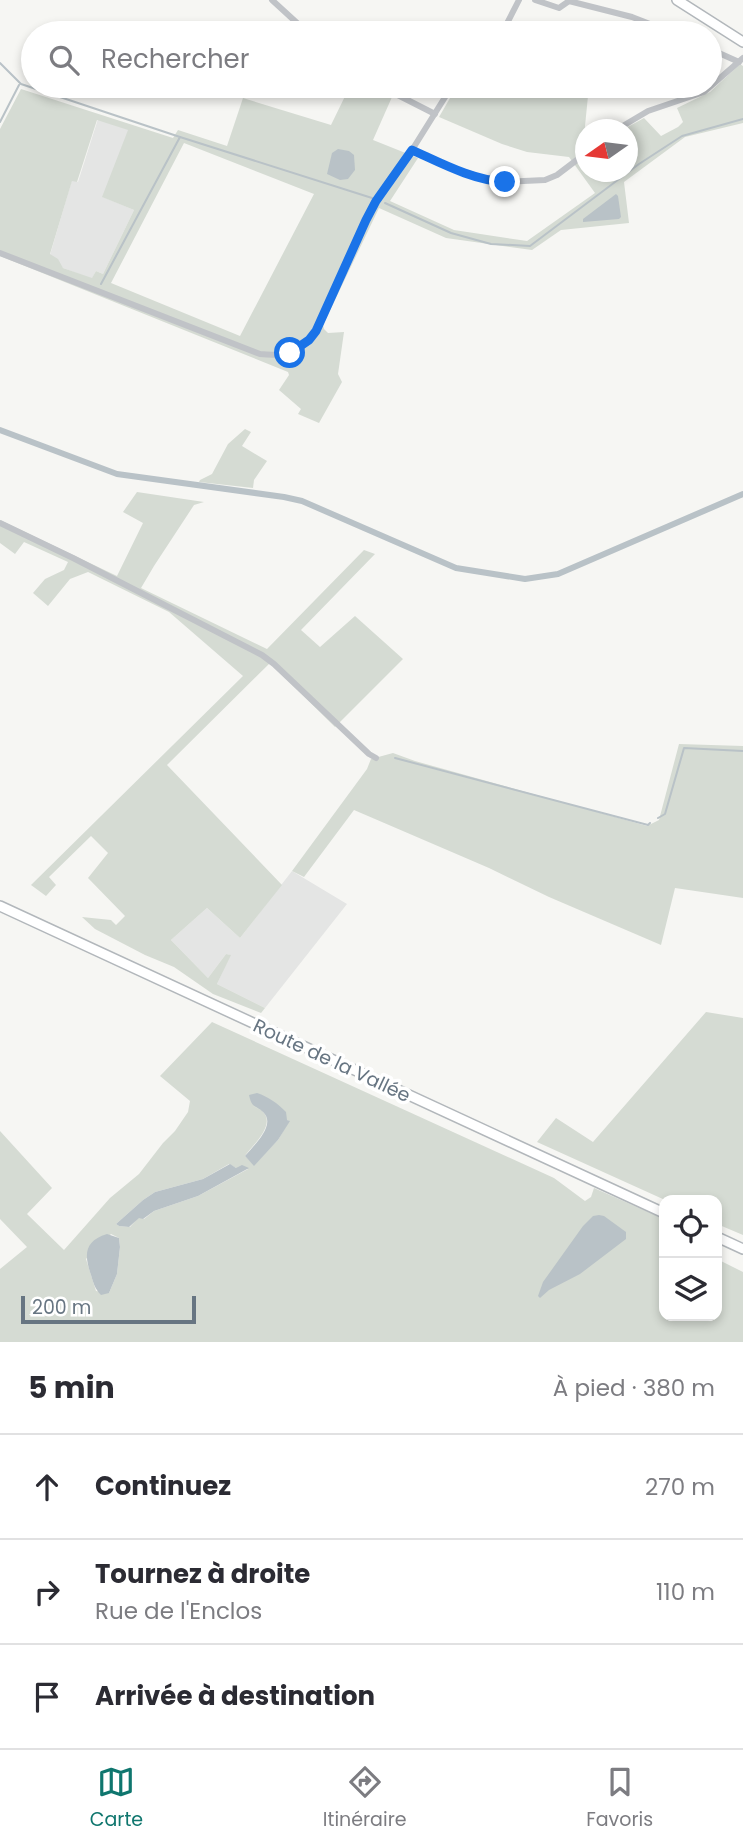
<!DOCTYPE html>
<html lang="fr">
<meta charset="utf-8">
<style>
body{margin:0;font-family:Poppins,sans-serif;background:#f2f2f3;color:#2b2b33}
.controls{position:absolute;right:21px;bottom:21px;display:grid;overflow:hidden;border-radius:14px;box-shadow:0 4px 10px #0003}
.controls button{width:63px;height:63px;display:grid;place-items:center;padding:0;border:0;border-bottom:2px solid #e1e1e2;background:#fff;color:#2b2b33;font:35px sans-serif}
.compass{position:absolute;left:575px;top:119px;width:63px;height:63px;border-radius:50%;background:#fff;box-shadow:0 4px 10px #0003;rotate:256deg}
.scale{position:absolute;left:21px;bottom:18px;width:175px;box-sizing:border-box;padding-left:7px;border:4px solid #677582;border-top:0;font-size:19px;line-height:24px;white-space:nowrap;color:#677582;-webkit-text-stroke:5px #fff;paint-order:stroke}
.stop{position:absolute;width:21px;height:21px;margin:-16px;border:5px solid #1a73e8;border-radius:50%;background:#fff}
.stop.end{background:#1a73e8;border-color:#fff;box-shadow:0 2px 7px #0008}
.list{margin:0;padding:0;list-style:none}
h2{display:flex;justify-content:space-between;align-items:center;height:91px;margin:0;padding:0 28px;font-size:30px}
h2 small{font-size:23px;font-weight:400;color:#7c7c81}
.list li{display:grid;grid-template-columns:46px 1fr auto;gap:21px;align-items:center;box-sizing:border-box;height:105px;padding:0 28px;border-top:2px solid #e1e1e2}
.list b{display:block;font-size:26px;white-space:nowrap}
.list p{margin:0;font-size:23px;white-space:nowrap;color:#7c7c81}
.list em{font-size:23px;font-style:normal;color:#7c7c81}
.icon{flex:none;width:38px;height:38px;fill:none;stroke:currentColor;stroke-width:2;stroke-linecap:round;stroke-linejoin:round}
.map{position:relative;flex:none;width:743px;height:1342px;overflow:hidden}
.search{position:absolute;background:#fff;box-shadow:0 4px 10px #0003;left:21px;right:21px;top:21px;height:77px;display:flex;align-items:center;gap:18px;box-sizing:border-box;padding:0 24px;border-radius:38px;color:#7c7c81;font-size:26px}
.sheet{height:406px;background:#fff}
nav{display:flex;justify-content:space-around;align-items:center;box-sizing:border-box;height:98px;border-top:2px solid #e1e1e2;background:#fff;font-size:19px;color:#7c7c81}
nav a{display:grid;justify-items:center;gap:4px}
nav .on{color:#0f766e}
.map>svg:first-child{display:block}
</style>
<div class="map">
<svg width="743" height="1342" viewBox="0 0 743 1342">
<rect width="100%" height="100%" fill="#f6f6f3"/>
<!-- built -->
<g fill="#e4e5e4">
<polygon points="98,119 129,130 103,197 134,210 103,274 96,271 92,279 63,268 50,255 72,180 78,182"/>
<polygon points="292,871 347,904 265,1008 217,984 230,955 226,954 208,978 171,940 207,908 240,938"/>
</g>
<!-- green -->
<g fill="#d5dbd3" fill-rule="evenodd">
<path d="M740 64 743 66V123L685 137 624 182 629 223 561 230 532 250 446 238 379 208 323 325 324 329 328 333 344 332 338 374 342 382 319 423 298 414 301 409 279 390 289 375 288 372 0 256V129L21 89 173 138 178 130 227 146 243 98 331 125 350 86H372L392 97 373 140 418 158 390 201 454 230 527 241 595 193 569 157 527 152 502 144 439 117 457 86 506 95 510 86H519L562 98 564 86H589L583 146 585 150 586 172H628V130L624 129 644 118 661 136 678 127 683 122 677 108 710 92ZM97 120 128 130 102 197 134 210 103 274 96 271 92 278 63 268 58 259 50 254 72 181 77 182ZM184 143 314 194 240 336 111 283Z"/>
<polygon points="245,429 251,432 242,446 267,461 254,480 253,488 199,482 200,480 212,474 228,444"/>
<polygon points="137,492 204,502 194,505 154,566 141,588 267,649 364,550 375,554 301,630 320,647 355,616 403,659 335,727 270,663 167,765 282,885 240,938 207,908 171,940 208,978 226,954 231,955 217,984 265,1008 261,1013 213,994 174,967 145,955 95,929 82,917 111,920 116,925 125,916 88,878 108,853 91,836 49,877 56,885 46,896 31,885 243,676 169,612 88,572 70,579 48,606 33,593 45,579 64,570 68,562 24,542 15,554 0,543 0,520 117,576 143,523 123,512"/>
<polygon points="679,744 743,746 743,898 675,888 661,945 549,897 489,868 354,810 304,877 292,871 367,769 371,759 393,753 415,761 647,826 659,820"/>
<polygon points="706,1012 743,1018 743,1235 717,1224 717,1200 665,1200 537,1142 556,1118 593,1142"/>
<path d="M212 1022 554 1178 585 1201 591 1197 594 1188 664 1219V1316H717V1259L743 1272V1342H0V1269L27 1247 0 1219V1131L52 1188 27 1214 64 1250 110 1198 139 1174 163 1143 175 1131 188 1112 190 1101 160 1076ZM253 1106 289 1121 278 1140 254 1165 245 1156C252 1146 276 1125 263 1112 261 1109 257 1108 253 1106ZM229 1164 236 1168 248 1169 198 1196 154 1211 144 1219 139 1217 130 1227 119 1226 116 1224 143 1200 155 1192 203 1179ZM111 1234 119 1238 120 1247 117 1274 109 1293 96 1291 86 1259Z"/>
</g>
<!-- water -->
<g fill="#b9c2c7">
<polygon points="338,149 349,151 354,155 355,170 348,179 340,180 327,174 332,153"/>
<polygon points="616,194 618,196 621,217 619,219 583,222 583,219"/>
<path d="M257 1093C269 1097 277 1103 286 1112L287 1120 290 1121 278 1140 254 1166 245 1156C253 1146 277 1125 263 1112 255 1104 252 1109 249 1095Z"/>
<polygon points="230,1164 236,1168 242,1165 249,1168 198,1196 154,1211 143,1219 139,1218 129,1227 119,1226 116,1224 143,1200 155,1192 203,1179"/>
<polygon points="599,1215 604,1216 626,1232 626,1239 580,1274 549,1290 540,1298 538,1296 543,1282 583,1226 593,1216"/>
<path d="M107 1234 119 1238 120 1247 117 1274 109 1293 101 1295C95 1289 93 1282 91 1275 84 1255 84 1241 107 1234Z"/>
</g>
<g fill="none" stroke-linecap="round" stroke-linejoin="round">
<!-- stream -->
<g stroke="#b9c2c7" stroke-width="2">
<polyline points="0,63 21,84 180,137 372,198"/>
<polyline points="0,122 19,85"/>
<polyline points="385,203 451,233 491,244 530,246 639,164 682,136 743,119"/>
<polyline points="101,284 180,137"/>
<polyline points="395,758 648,825 650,823"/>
<polyline points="658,818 665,814 684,748 743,751"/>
</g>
<!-- canal -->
<polyline stroke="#b9c2c7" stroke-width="6" points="0,430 117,474 284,497 302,501 456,568 525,579 558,574 743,494"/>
<defs>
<g id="secondary">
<polyline points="677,0 743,42"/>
<polyline points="0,906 664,1213"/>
<polyline points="717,1237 743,1249"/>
</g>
</defs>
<!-- secondary casing -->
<use href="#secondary" stroke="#b2b7bb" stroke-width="12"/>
<!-- street -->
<g stroke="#c0c3c7" stroke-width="6">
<polyline points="272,0 308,33"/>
<polyline points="535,0 559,8 569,1 632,17 673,33"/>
<polyline points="502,33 519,0"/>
<polyline points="710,49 739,62"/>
<polyline points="380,86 435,114"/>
<polyline points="616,130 648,111 704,92 743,58"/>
<polyline points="412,150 441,164 474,175 493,181 505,182 545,180 557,175 586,153"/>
<path d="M0 253 260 354C286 357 301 353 316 331L366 220 376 201 412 150 452 86"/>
<polyline points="0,523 73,558 262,655 274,664 369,754 376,758"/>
</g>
<!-- secondary -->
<use href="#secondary" stroke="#fff" stroke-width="9"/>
</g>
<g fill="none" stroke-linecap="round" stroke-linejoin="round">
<!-- route -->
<path stroke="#1a73e8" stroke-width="9" d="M290 353 309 340 316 331 366 220 376 201 412 150C441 163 472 180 505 182"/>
</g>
<g text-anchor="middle" stroke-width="7" stroke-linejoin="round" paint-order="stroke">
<!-- street labels -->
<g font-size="19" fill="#677582" stroke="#fff">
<text transform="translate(332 1060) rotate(25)" y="7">Route de la Vallée</text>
</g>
</g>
</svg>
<div class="controls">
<button><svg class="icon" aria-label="locate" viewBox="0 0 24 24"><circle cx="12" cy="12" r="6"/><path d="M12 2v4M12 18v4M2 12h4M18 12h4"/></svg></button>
<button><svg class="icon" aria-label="layers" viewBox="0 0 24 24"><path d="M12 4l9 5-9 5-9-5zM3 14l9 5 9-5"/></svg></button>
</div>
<svg class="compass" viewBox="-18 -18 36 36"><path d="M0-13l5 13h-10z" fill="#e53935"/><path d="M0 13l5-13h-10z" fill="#7c7c81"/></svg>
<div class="scale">200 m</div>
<div class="stop" style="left:290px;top:353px"></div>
<div class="stop end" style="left:505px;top:182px"></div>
<div class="search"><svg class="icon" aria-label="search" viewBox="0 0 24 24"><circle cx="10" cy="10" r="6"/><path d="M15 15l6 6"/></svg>Rechercher</div>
</div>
<section class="sheet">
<h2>5 min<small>À pied · 380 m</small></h2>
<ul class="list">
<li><svg class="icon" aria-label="ahead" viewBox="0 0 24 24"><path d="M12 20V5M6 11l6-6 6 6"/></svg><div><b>Continuez</b></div><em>270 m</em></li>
<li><svg class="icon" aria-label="right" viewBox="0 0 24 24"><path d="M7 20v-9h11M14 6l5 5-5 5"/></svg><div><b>Tournez à droite</b><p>Rue de l'Enclos</p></div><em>110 m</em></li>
<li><svg class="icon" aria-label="arrive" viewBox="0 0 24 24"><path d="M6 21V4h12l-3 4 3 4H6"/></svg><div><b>Arrivée à destination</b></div></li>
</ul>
</section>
<nav>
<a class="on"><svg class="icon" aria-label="map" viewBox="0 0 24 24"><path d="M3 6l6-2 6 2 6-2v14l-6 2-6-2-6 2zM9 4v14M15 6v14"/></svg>Carte</a>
<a><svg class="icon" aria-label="directions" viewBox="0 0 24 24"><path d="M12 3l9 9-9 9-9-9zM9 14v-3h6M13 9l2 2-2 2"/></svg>Itinéraire</a>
<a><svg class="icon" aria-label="saved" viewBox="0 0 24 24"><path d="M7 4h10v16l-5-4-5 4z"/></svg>Favoris</a>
</nav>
